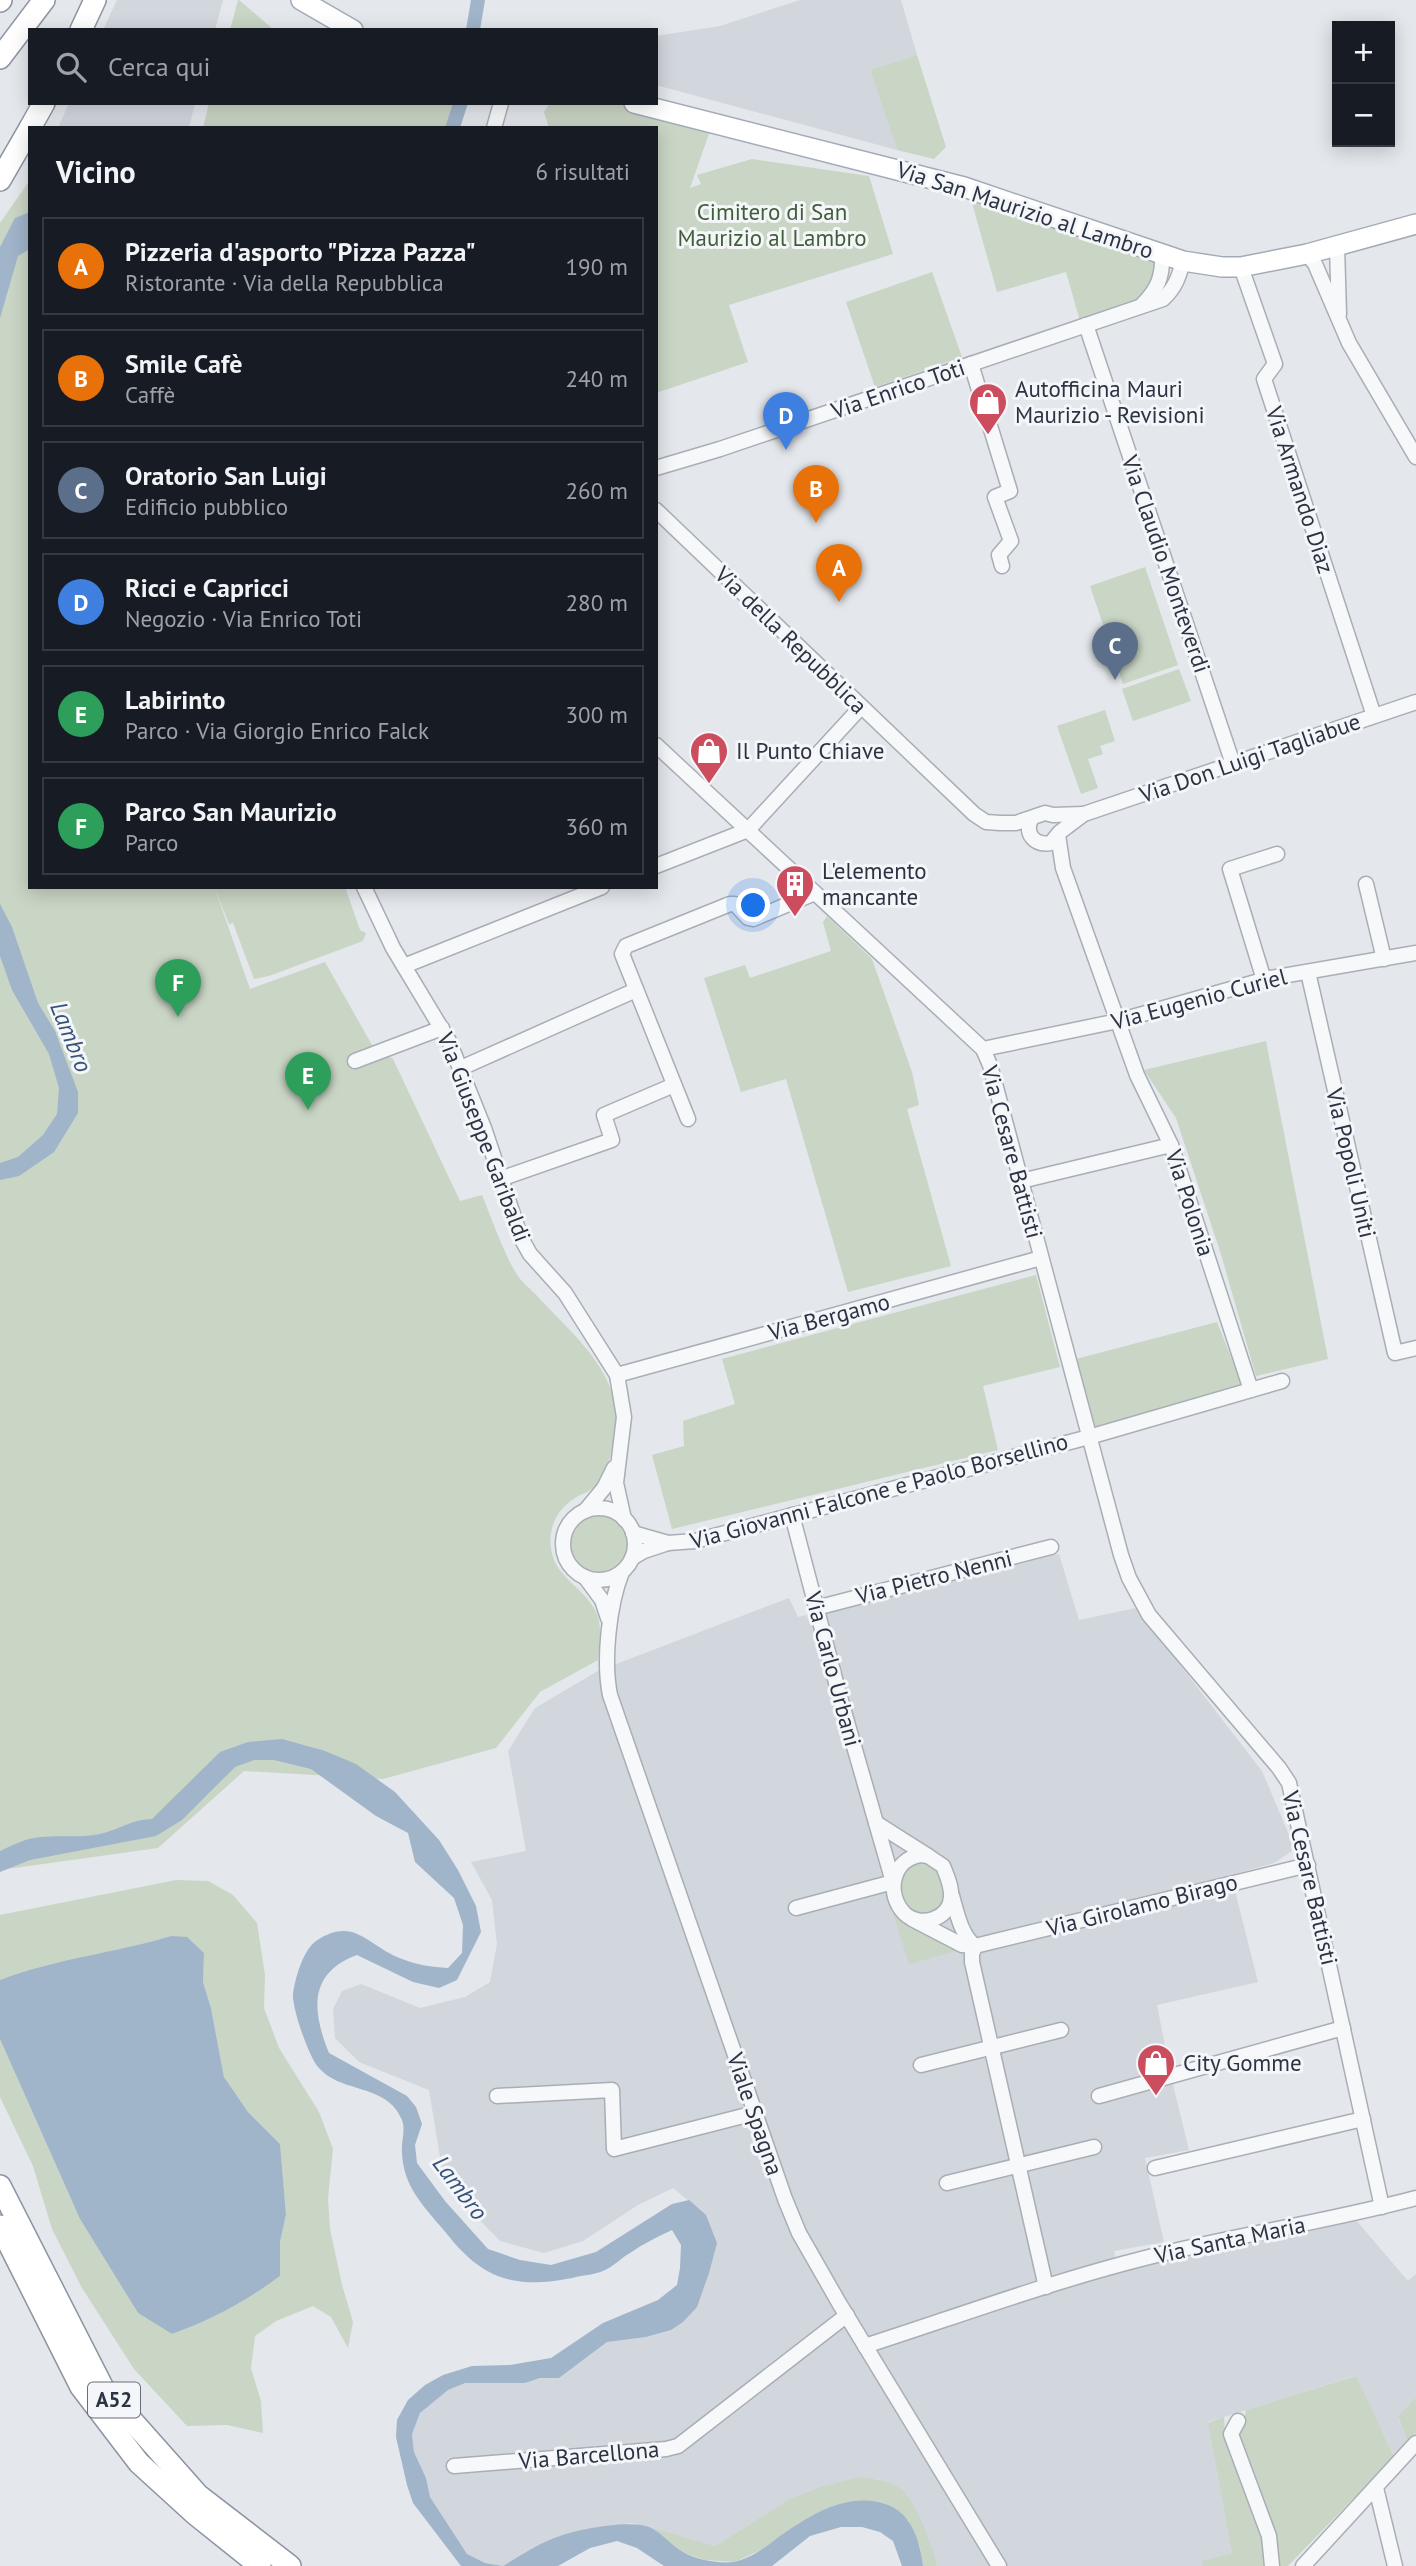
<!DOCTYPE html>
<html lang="it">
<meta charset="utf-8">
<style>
body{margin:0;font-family:"PT Sans",sans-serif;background:#242831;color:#f1f3f6}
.controls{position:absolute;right:21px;top:21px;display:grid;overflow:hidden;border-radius:0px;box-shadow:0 4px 18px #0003}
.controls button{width:63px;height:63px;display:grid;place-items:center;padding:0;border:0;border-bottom:2px solid #363941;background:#171b24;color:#f1f3f6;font:35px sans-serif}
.you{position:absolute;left:754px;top:906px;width:24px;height:24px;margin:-18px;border:5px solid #fff;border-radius:50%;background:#1a73e8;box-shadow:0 0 0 10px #1a73e833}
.badge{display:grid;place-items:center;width:46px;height:46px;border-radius:50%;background:#cc4d5e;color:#fff;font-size:23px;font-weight:700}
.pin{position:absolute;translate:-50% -58px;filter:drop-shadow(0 2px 4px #0008)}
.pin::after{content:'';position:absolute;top:37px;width:24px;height:21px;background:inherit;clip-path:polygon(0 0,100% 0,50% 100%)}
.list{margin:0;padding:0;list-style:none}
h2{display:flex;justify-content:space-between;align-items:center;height:91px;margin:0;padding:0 28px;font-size:30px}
h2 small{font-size:23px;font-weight:400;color:#9ea1a6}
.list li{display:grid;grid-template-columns:46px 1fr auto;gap:21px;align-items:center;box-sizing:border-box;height:98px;margin:0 14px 14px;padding:0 14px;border:2px solid #363941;border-radius:0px}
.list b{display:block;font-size:26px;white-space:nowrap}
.list p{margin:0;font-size:23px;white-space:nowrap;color:#9ea1a6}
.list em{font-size:23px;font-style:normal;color:#9ea1a6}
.icon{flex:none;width:38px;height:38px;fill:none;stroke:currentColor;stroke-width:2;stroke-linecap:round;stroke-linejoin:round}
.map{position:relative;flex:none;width:1416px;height:2566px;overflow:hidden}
.search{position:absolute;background:#171b24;box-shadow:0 4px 18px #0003;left:28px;top:28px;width:630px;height:77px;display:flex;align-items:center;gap:18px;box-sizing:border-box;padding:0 24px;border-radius:0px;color:#9ea1a6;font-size:26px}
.panel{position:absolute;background:#171b24;box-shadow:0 4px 18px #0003;left:28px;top:126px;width:630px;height:763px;border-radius:0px}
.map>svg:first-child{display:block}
</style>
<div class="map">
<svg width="1416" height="2566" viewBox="0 0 1416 2566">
<rect width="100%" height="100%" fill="#e4e7eb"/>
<!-- built -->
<g fill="#d2d6dd">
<polygon points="117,0 223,0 215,30 103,30"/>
<polygon points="800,0 901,0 917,55 870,70 897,150 656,85 656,36 720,26"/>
<polygon points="69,103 195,103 189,128 58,128"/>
<polygon points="1059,1554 1079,1620 1136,1608 1262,1771 1295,1849 1274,1863 1231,1875 1258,1982 1157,2005 1172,2081 1189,2150 1145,2158 1164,2242 1114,2251 1118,2268 1355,2219 1408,2281 1416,2274 1416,2397 1398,2418 1408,2440 1416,2432 1416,2449 1400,2467 1355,2376 1208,2422 1232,2553 1203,2561 1203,2566 937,2566 929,2540 906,2494 894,2485 876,2479 788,2500 715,2546 631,2523 560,2536 527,2551 503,2566 485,2563 467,2554 430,2497 426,2478 414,2452 412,2434 420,2412 448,2390 465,2382 525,2383 540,2378 559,2378 607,2342 646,2337 671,2330 706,2215 673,2188 638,2205 583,2241 544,2253 500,2241 465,2205 442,2169 429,2090 359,2062 335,2038 333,2009 342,1991 361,1984 420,2008 465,1997 490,1982 497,1944 492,1900 471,1862 526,1851 508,1751 535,1708 598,1671 789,1598 798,1617"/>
</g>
<!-- green -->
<g fill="#c9d5c5">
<polygon points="238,0 239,0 274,30 230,30"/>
<polygon points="917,55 946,147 934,159 897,150 870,70"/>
<polygon points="209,103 460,103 453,128 203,128"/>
<polygon points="550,103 620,103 711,128 690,188 701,184 697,175 752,159 869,176 893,254 729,305 748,362 656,393 656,128 549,128 544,112"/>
<path d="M30 180V887H345L360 930 366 933 363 941 269 976 254 979 233 923 229 924 215 889 250 989 325 962 372 1045 393 1059 460 1201 482 1195C491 1217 504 1254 516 1273 521 1282 531 1289 538 1297 575 1337 628 1378 614 1440 610 1455 608 1473 597 1484 591 1492 582 1493 575 1498 557 1509 548 1528 551 1548 554 1579 589 1589 598 1617 602 1631 599 1646 598 1660L540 1692 496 1748 383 1779 244 1771 158 1848 0 1870V223Z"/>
<polygon points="969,192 1154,254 1158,263 1145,298 1080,321 1066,272 997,292"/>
<polygon points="932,272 962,357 875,387 846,302"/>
<polygon points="1145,567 1178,665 1123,684 1090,586"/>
<polygon points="1179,669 1191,701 1133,721 1122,689"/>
<polygon points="1105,710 1115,741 1100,746 1103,754 1088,759 1098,788 1081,794 1057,726"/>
<polygon points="827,916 872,959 912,1072 919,1105 907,1109 951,1266 848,1292 786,1079 741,1092 704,978 745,965 750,978 831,951 823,922"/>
<polygon points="1266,1041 1328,1359 1256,1376 1220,1251 1176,1118 1144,1070"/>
<polygon points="1036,1275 1060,1367 983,1386 998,1450 672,1529 652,1455 684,1446 683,1421 735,1404 722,1359"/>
<polygon points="1217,1322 1242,1385 1093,1428 1076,1359"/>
<circle cx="599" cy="1544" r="30"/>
<path d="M921 1862 938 1870 945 1896 941 1906C912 1929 892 1890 902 1873 907 1866 913 1864 921 1862Z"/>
<path d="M176 1880 208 1881 233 1895 257 1923 265 1975 264 2008 279 2048 319 2112 333 2149 328 2198 330 2229 342 2285 353 2322 348 2348 331 2317 313 2306 276 2321 255 2336 251 2368 261 2401 263 2433 227 2425 187 2426 134 2369 82 2288 52 2229 33 2166 0 2097V2039L80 2219 138 2313 172 2334C211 2320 247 2301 280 2276V2242L286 2213 280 2144 248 2112 224 2077 211 2008 203 1982 204 1953 171 1936C114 1953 56 1960 0 1980V1915Z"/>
<polygon points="893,1913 959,1950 909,1964"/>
<polygon points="1356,2376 1394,2456 1288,2566 1277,2566 1277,2549 1274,2533 1237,2437 1243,2427 1246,2410"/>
<polygon points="1416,2397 1416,2432 1408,2441 1398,2417"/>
<polygon points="1224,2417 1225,2434 1264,2539 1266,2566 1203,2566 1202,2561 1232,2553 1208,2423"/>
<path d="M860 2477C875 2479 896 2481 906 2494 918 2509 933 2547 937 2566H923L920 2547 908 2520 789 2531 763 2549 735 2562 705 2560 681 2552 652 2528 715 2546 788 2500 821 2487Z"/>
</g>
<!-- water -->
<g fill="#a0b4ca">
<polygon points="471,0 485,0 480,30 466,30"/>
<polygon points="453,103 468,103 460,128 445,128"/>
<polygon points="30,212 30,249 18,256 0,318 0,247 15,218"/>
<polygon points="0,904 12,927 38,1003 55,1031 78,1092 78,1113 54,1152 19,1176 0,1180 0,1163 18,1157 43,1135 57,1114 59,1088 49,1054 12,990 0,956"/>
<path d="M282 1739 325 1751 356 1764 395 1792 439 1840 458 1870 476 1906 481 1932 457 1980 439 1988 413 1982 357 1955C308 1973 312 2011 329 2053L407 2096 416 2107 422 2124 415 2145 417 2163 445 2201 488 2249 520 2260 551 2265 596 2252 672 2204 689 2200 706 2215 717 2243 709 2273 697 2307 683 2322 671 2330 646 2337 607 2342 559 2378H540L525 2383H465L448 2390 420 2413 412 2434 414 2452 426 2478 430 2497 467 2554 485 2563 503 2566C521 2555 539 2543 560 2536 580 2529 635 2518 653 2529 662 2534 670 2543 678 2549 691 2559 718 2564 734 2562 749 2559 765 2548 776 2539 809 2516 847 2490 888 2505 912 2514 920 2542 923 2566H902L893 2541 880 2532 862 2527H841L810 2536 772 2566H664L637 2548 617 2541 590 2548 558 2566H461L413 2503 407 2485 396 2437 397 2420 408 2400 425 2385 443 2375 472 2366 510 2365 551 2358 603 2323 658 2300 677 2285 680 2268 681 2245 672 2230C657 2237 643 2244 630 2253 621 2258 613 2267 603 2271 594 2275 582 2275 572 2278 516 2289 483 2280 447 2234 433 2217 414 2198 407 2178 404 2170 402 2159 402 2152 401 2141 406 2131 402 2120 387 2083 342 2094 319 2068 309 2058 292 2008 293 1994 295 1979 303 1950 316 1941 355 1915 368 1947 402 1959 417 1965 432 1967 448 1968L462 1953 463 1925 454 1898 415 1862 408 1833 376 1816 311 1769 274 1760H254L235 1767 182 1820 156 1836 30 1860 0 1872V1851C13 1845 26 1838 41 1837 62 1835 79 1838 100 1834 121 1829 130 1820 152 1819L220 1752 248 1742Z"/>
<path d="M171 1936 187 1937 204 1953 203 1982 211 2008 224 2077 248 2112 280 2144 286 2214 280 2242V2276C247 2301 211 2320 172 2334L138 2313 80 2219 0 2039V1980C55 1959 115 1953 171 1936Z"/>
</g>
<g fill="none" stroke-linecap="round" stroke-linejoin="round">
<defs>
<g id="minor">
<polyline points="494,128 501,103"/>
<polyline points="1337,246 1339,314"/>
<polyline points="1307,254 1315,264 1349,343 1416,457"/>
<polyline points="1241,267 1275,364 1264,379 1374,716"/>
<path d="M1142 305C1158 289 1163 276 1162 254"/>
<polyline points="1086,325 1233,764"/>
<polyline points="971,364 1010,491 995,497 1011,541 999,555 1002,566"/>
<path d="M656 468 720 449 1163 299C1175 288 1179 277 1183 261"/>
<polyline points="656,510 974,814 986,822 1000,823 1016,823 1045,813 1053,815 1084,814"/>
<polyline points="656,745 983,1049 990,1065 1121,1555 1129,1578 1149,1615 1279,1768 1289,1783 1382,2207"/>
<path d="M1031 819C1024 834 1035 846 1051 843L1060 832 1084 814 1416 702"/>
<polyline points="1058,835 1063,868 1137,1075 1171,1145 1251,1390"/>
<polyline points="656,866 748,830 861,707"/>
<polyline points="1366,884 1384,959"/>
<polyline points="364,887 393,948 449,1041 484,1128 521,1238 530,1254 565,1293 617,1375 624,1417 616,1483 624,1519"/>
<polyline points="404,966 602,887"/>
<polyline points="1308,972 1395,1353 1416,1348"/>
<polyline points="1264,980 1230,869 1277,854"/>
<polyline points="983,1049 1118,1021 1270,978 1416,953"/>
<polyline points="355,1061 442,1028"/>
<polyline points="461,1068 636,990"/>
<polyline points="688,1119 622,954 626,946 730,904 735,904 748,918 753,919 815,893"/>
<polyline points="500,1179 612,1140 604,1115 674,1085"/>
<polyline points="1021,1181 1171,1145"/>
<polyline points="617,1375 1041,1258"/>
<circle cx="599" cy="1544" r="36"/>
<polyline points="585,1511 604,1488 614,1468"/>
<polyline points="792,1515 839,1694 893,1882 796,1908"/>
<polyline points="633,1533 668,1543 695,1541 1089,1437 1282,1381"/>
<polyline points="632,1558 644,1551 668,1543"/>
<path d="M622 1572C609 1605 603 1660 610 1695L785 2199 799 2233 839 2303 999 2566"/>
<polyline points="585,1577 602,1600 608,1618"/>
<polyline points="816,1608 1051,1547"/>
<polyline points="876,1823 928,1856"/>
<path d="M921 1855 928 1856 943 1866C947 1876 952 1887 951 1897 950 1919 920 1928 905 1914 885 1894 892 1859 921 1855Z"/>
<path d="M952 1896C957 1913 961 1935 975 1946"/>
<polyline points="912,1919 962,1945 975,1946 1308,1865"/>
<polyline points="975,1946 972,1954 972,1962 1046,2287"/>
<polyline points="921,2065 1061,2030"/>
<polyline points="497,2096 612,2090 614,2149 755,2113"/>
<polyline points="1099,2096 1343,2028"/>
<polyline points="1155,2168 1363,2119"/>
<polyline points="947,2183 1094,2147"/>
<path d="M865 2346C958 2316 1050 2282 1145 2258 1235 2235 1327 2222 1416 2198"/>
<polyline points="1238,2421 1231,2434 1269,2536 1272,2566"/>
<polyline points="454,2466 666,2449 678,2446 847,2315"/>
<polyline points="1376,2488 1395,2566"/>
<polyline points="1303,2566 1416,2443"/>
</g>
<g id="major">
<polyline points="301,0 353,30"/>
<polyline points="634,103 964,187 1183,261 1222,267 1241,267 1307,254 1416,224"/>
</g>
<g id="highway">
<polyline points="0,1 1,0"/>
<polyline points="81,30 95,0"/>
<polyline points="0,58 44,0"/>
<polyline points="30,128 44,103"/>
<polyline points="0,180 30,128"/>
<polyline points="0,2186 103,2388 198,2495 290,2566"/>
<polyline points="0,2226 81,2387 139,2463 195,2514 260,2566"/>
</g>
</defs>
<!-- minor casing -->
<use href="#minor" stroke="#a9aeb6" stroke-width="17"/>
<!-- major casing -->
<use href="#major" stroke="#a3abb7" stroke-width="22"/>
<!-- highway casing -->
<use href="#highway" stroke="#8b94a2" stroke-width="24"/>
<!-- minor -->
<use href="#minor" stroke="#f7f8fa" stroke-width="14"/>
<!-- major -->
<use href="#major" stroke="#fff" stroke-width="19"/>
<!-- highway -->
<use href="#highway" stroke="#fff" stroke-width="21"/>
</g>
<!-- icons -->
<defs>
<symbol id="shop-pin" viewBox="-11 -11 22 30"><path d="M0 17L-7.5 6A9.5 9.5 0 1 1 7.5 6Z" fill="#cc4d5e" stroke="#f4f6f9"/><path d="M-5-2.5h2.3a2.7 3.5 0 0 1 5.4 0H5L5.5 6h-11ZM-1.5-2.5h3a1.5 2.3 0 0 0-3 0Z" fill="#fff"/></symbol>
<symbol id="building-pin" viewBox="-11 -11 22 30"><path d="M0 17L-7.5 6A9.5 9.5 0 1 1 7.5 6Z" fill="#cc4d5e" stroke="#f4f6f9"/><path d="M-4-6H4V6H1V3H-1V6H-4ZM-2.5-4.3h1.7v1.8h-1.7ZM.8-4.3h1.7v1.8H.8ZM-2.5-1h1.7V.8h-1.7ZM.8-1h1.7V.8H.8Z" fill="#fff"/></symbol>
</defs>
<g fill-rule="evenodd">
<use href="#shop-pin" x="966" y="380" width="44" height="60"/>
<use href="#shop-pin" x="687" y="729" width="44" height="60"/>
<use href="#building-pin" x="773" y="862" width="44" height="60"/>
<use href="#shop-pin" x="1134" y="2041" width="44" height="60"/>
</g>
<g text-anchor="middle" stroke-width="6" stroke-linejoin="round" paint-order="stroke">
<!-- shield labels -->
<rect fill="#f4f6f9" stroke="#686e7a" stroke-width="2" x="88" y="2382.5" width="52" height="35" rx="5"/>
<g font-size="21" font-weight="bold" fill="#2c3444">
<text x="114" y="2407">A52</text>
</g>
<!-- street labels -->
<g font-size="23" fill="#2c3444" stroke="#f4f6f9">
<text transform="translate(1025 210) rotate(18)" y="8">Via San Maurizio al Lambro</text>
<text transform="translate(898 389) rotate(-19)" y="8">Via Enrico Toti</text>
<text transform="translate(1300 490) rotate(72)" y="8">Via Armando Diaz</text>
<text transform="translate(1166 564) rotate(71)" y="8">Via Claudio Monteverdi</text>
<text transform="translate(791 640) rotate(44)" y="8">Via della Repubblica</text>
<text transform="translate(1250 758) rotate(-19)" y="8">Via Don Luigi Tagliabue</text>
<text transform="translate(1199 999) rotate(-15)" y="8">Via Eugenio Curiel</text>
<text transform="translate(484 1137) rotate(69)" y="8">Via Giuseppe Garibaldi</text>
<text transform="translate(1012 1152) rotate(75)" y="8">Via Cesare Battisti</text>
<text transform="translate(1351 1163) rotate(77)" y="8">Via Popoli Uniti</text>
<text transform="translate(1190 1203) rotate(72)" y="8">Via Polonia</text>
<text transform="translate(829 1317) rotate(-15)" y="8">Via Bergamo</text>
<text transform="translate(879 1491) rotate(-15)" y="8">Via Giovanni Falcone e Paolo Borsellino</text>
<text transform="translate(934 1577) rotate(-14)" y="8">Via Pietro Nenni</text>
<text transform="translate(833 1669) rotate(75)" y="8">Via Carlo Urbani</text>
<text transform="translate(1310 1878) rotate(77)" y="8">Via Cesare Battisti</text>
<text transform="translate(1142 1905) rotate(-14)" y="8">Via Girolamo Birago</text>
<text transform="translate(755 2114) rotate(71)" y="8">Viale Spagna</text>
<text transform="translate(1230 2240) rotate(-12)" y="8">Via Santa Maria</text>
<text transform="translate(589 2455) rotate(-5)" y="8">Via Barcellona</text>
</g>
<!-- park labels -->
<g font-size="23" fill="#405f39" stroke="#f4f6f9">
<text x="772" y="220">Cimitero di San<tspan x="772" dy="26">Maurizio al Lambro</tspan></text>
</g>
<!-- poi labels -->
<g font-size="23" fill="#2c3444" stroke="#f4f6f9" text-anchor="start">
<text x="1015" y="397">Autofficina Mauri<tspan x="1015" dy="26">Maurizio - Revisioni</tspan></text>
<text x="736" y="759">Il Punto Chiave</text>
<text x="822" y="879">L'elemento<tspan x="822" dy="26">mancante</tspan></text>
<text x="1183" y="2071">City Gomme</text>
</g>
<!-- water labels -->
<g font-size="24" font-style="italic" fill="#365277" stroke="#f4f6f9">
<text transform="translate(71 1037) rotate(68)" y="8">Lambro</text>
<text transform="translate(460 2188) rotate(53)" y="8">Lambro</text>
</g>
</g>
</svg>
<div class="controls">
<button>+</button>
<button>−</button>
</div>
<div class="you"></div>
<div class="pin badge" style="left:839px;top:602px;background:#e8710a">A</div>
<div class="pin badge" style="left:816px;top:523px;background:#e8710a">B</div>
<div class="pin badge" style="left:1115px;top:680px;background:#5c6f8a">C</div>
<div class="pin badge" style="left:786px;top:450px;background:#3f7fe0">D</div>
<div class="pin badge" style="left:308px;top:1110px;background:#2e9e5b">E</div>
<div class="pin badge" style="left:178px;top:1017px;background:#2e9e5b">F</div>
<div class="search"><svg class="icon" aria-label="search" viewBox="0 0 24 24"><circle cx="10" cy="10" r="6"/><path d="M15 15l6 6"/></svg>Cerca qui</div>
<section class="panel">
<h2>Vicino<small>6 risultati</small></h2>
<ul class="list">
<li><span class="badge" style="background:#e8710a">A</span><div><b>Pizzeria d'asporto &quot;Pizza Pazza&quot;</b><p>Ristorante · Via della Repubblica</p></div><em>190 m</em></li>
<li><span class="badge" style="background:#e8710a">B</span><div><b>Smile Cafè</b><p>Caffè</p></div><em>240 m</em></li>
<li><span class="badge" style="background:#5c6f8a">C</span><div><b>Oratorio San Luigi</b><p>Edificio pubblico</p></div><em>260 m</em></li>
<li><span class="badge" style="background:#3f7fe0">D</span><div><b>Ricci e Capricci</b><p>Negozio · Via Enrico Toti</p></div><em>280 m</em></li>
<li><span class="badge" style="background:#2e9e5b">E</span><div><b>Labirinto</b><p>Parco · Via Giorgio Enrico Falck</p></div><em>300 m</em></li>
<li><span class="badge" style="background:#2e9e5b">F</span><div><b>Parco San Maurizio</b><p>Parco</p></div><em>360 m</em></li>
</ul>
</section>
</div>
